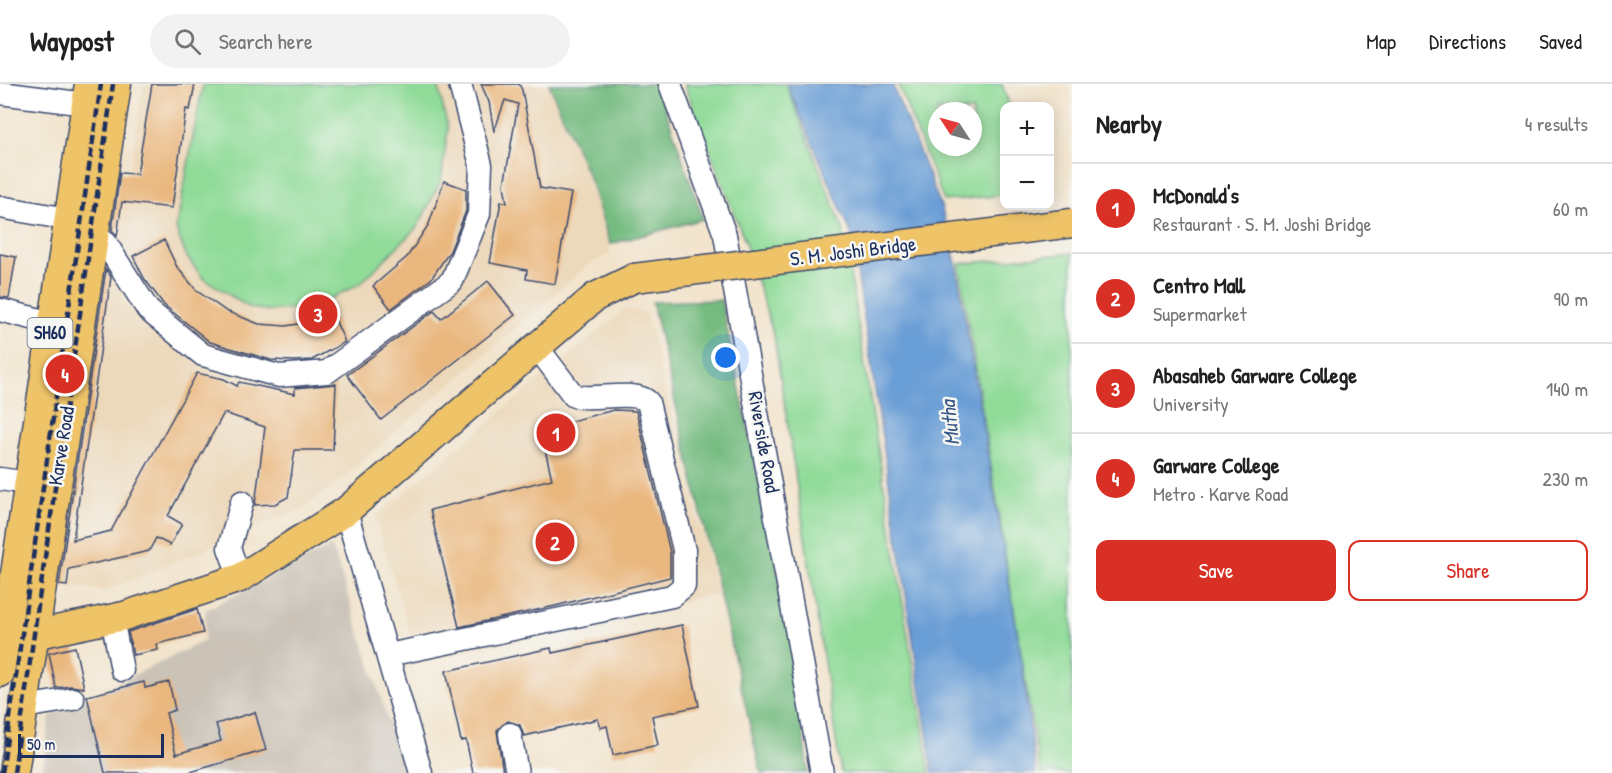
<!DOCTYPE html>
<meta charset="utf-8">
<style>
body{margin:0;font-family:"Patrick Hand",sans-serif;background:#f2f2f2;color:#222}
.controls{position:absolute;right:18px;top:18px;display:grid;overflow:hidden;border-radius:12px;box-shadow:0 3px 15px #0003}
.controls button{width:54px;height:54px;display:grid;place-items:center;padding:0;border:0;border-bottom:2px solid #e0e0e0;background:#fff;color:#222;font:30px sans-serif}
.compass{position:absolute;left:928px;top:18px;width:54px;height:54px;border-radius:50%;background:#fff;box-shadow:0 3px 15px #0003;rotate:306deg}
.scale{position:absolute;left:18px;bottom:15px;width:146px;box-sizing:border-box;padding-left:6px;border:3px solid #1b2f5e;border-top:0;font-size:16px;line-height:21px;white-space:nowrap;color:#1b2f5e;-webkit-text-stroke:4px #f6f6f2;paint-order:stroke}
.you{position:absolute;left:726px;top:274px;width:21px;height:21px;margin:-15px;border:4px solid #fff;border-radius:50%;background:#1a73e8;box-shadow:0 0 0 9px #1a73e833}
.badge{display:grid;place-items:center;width:39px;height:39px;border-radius:50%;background:#d93025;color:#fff;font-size:20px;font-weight:700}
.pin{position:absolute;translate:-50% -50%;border:3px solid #fff;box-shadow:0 2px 6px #0006}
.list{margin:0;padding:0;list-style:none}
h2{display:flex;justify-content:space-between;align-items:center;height:78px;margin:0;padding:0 24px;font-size:26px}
h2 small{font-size:20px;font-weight:400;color:#767676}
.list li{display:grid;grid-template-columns:39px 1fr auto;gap:18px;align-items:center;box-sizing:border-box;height:90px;padding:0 24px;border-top:2px solid #e0e0e0}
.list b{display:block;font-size:22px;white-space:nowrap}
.list p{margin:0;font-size:20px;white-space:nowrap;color:#767676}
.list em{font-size:20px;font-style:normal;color:#767676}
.actions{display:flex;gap:12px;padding:18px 24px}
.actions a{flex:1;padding:14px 0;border:2px solid #d93025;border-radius:12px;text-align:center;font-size:21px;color:#d93025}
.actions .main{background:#d93025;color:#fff}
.icon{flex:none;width:33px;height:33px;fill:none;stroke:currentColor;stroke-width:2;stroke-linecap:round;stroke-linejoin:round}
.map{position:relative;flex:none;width:1072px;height:689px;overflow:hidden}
header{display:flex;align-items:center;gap:36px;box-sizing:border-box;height:84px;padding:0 30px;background:#fff;border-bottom:2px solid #e0e0e0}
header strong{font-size:28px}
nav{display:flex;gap:33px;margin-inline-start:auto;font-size:21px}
.search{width:420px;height:54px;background:#f2f2f2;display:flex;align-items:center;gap:15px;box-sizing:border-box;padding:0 21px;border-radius:33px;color:#767676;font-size:22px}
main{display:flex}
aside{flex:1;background:#fff}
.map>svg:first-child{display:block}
</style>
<header>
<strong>Waypost</strong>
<div class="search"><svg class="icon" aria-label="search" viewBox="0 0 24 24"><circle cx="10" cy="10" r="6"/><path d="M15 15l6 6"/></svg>Search here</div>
<nav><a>Map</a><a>Directions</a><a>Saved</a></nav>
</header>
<main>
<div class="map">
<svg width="1072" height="689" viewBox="0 0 1072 689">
<rect width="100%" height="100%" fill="#f6f6f2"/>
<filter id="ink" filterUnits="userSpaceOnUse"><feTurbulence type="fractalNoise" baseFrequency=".0167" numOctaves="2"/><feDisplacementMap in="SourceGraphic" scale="12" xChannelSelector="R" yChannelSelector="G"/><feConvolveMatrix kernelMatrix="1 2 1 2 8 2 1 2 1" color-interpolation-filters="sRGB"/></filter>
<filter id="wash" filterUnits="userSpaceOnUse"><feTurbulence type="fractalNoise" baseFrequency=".008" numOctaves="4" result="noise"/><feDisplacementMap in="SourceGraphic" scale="24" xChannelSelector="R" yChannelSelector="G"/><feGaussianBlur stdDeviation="1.35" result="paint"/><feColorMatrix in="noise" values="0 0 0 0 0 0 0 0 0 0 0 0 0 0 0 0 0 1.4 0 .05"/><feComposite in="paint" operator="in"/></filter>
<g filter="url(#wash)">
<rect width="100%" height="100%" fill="#f2e4cd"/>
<!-- built -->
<g fill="#ecd8ba">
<polygon points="144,0 547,0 590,100 611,170 589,180 340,396 303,424 105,507 60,501"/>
<polygon points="625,225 646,229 717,509 419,579 375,433"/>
</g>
<!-- industrial -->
<polygon fill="#cbc3b8" points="332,462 405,689 42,689 50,632 204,557 206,526"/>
<!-- green -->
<g fill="#90db98" stroke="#56857b" stroke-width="1.5" fill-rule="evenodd">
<polygon points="203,0 438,0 448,45 441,96 418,142 360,200 317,221 271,227 250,224 203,194 186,172 176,145"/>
<polygon points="684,0 786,0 843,145 930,689 841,689 774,252 744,155"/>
<path d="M898 0H1002L1010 22H1005L1004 111 944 117ZM937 27H973V63H937Z"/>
<polygon points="1072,169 1072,689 1040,689 959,180"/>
</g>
<!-- forest -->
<g fill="#74bb80" stroke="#48756f" stroke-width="1.5">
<polygon points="549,0 657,0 703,135 610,160 591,99"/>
<polygon points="721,216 791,550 808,689 761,689 652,218"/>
</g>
<!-- water -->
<polygon fill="#6b9ed6" stroke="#43669a" stroke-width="1.5" points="787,0 892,0 941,122 956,179 1020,565 1036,689 933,689 851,149"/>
<g id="blocks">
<!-- building -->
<g fill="#eab77e">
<polygon points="152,0 195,0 190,26 186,25 172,124 122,118 117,152 112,146 120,89 137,90"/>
<polygon points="481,0 519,0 522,6 540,104 571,109 555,200 526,195 527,186 490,179 501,117 507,119 504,101 518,20 505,16 494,48 489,18"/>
<polygon points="444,97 466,105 466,127 450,167 431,195 391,225 373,202 407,173 429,140"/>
<polygon points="164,156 177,183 197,207 226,227 259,240 286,242 310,238 332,229 345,258 312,276 294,277 271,276 210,258 164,221 144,194 133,172"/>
<polygon points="0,170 16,173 9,214 0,213"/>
<polygon points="106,185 111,193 73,456 111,447 197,289 224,295 237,302 239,298 295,310 295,304 336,300 333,366 295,366 288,413 275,420 255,421 265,343 224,329 168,432 182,440 170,461 156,454 149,467 69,485 67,502 59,501"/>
<polygon points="488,197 515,231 381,336 347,291 434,227 441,235"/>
<polygon points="614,326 636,327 670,468 670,493 555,522 459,543 430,426 552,395 540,345"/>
<polygon points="197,525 203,549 157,560 158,566 133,571 128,548"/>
<polygon points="682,541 699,622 652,632 658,661 613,671 607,642 600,644 598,635 524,652 520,641 508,637 497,646 503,689 473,689 466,656 461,657 446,587 551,564 552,569"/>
<polygon points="75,563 84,604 71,602 56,604 49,569"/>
<polygon points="144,598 145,604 169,598 175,626 166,629 176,670 221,657 216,640 255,628 266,666 187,689 105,689 87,612"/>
</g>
</g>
</g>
<g filter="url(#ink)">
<use href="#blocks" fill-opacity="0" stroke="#3b4a6f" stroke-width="1.5"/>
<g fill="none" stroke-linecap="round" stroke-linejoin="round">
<defs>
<g id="minor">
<polyline points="670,0 725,151 822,689"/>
<polyline points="0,9 86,20"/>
<polyline points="0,123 68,135"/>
<polyline points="105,158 148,226 203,271 279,292 327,288 452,197 479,130 481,81 460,0"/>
<polyline points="0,226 52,239"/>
<polyline points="0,395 28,399"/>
<polyline points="346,427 421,689"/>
<polyline points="240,494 229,464 242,418"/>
<polyline points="112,534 122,586"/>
<path d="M388 571 672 512 684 502V466L648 318C636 305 593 317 574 312L537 263"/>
<polyline points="23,623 73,615"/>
<polyline points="510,650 517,689"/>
</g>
<g id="major">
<polyline points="6,547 33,551 124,532 240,494 346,427 595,213 634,194"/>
<polyline points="0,589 89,0"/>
<polyline points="14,689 117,0"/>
</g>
</defs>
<!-- minor casing -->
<use href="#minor" stroke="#3b4a6f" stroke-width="25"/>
<!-- major casing -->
<use href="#major" stroke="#3b4a6f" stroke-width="31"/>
<!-- minor -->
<use href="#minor" stroke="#fff" stroke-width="22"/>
<!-- major -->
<use href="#major" stroke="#efc469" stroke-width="28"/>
<!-- rail -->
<g stroke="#1b2f5e" stroke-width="4.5" stroke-dasharray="9 4.5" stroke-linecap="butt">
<polyline points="2,689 101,0"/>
<polyline points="14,689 113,0"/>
</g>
<defs>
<polyline id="major-bridge" points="634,194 1072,139"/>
</defs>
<!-- major-bridge casing -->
<use href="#major-bridge" stroke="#3b4a6f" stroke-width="31" stroke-linecap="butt"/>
<!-- major-bridge -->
<use href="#major-bridge" stroke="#efc469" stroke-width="28"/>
</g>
</g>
<g text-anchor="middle" stroke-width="5" stroke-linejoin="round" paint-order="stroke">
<!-- shield labels -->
<rect fill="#f6f6f2" stroke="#5d6b8a" stroke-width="1.5" x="27.5" y="234" width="45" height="30" rx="4.5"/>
<g font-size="18" font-weight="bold" fill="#1b2f5e">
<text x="50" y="255">SH60</text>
</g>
<!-- street labels -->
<g font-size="20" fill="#1b2f5e" stroke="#f6f6f2">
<text transform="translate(853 167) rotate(-7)" y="7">S. M. Joshi Bridge</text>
<text transform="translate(764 358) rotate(80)" y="7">Riverside Road</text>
<text transform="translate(61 362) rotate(-81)" y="7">Karve Road</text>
</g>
<!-- water labels -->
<g font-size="21" font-style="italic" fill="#375688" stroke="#f6f6f2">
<text transform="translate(950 339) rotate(-96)" y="7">Mutha</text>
</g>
</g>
</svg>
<div class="controls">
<button>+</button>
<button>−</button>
</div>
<svg class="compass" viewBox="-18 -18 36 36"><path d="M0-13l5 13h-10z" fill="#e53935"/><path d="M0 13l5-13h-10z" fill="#767676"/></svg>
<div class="scale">50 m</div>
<div class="you"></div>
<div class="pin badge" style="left:556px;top:349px">1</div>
<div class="pin badge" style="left:555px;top:458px">2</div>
<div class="pin badge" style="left:318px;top:230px">3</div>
<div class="pin badge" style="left:65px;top:290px">4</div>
</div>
<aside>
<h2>Nearby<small>4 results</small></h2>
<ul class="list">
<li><span class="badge">1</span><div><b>McDonald's</b><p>Restaurant · S. M. Joshi Bridge</p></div><em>60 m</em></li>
<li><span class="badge">2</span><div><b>Centro Mall</b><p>Supermarket</p></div><em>90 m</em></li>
<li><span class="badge">3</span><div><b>Abasaheb Garware College</b><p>University</p></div><em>140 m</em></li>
<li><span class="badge">4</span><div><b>Garware College</b><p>Metro · Karve Road</p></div><em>230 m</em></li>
</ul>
<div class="actions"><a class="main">Save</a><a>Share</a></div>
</aside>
</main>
